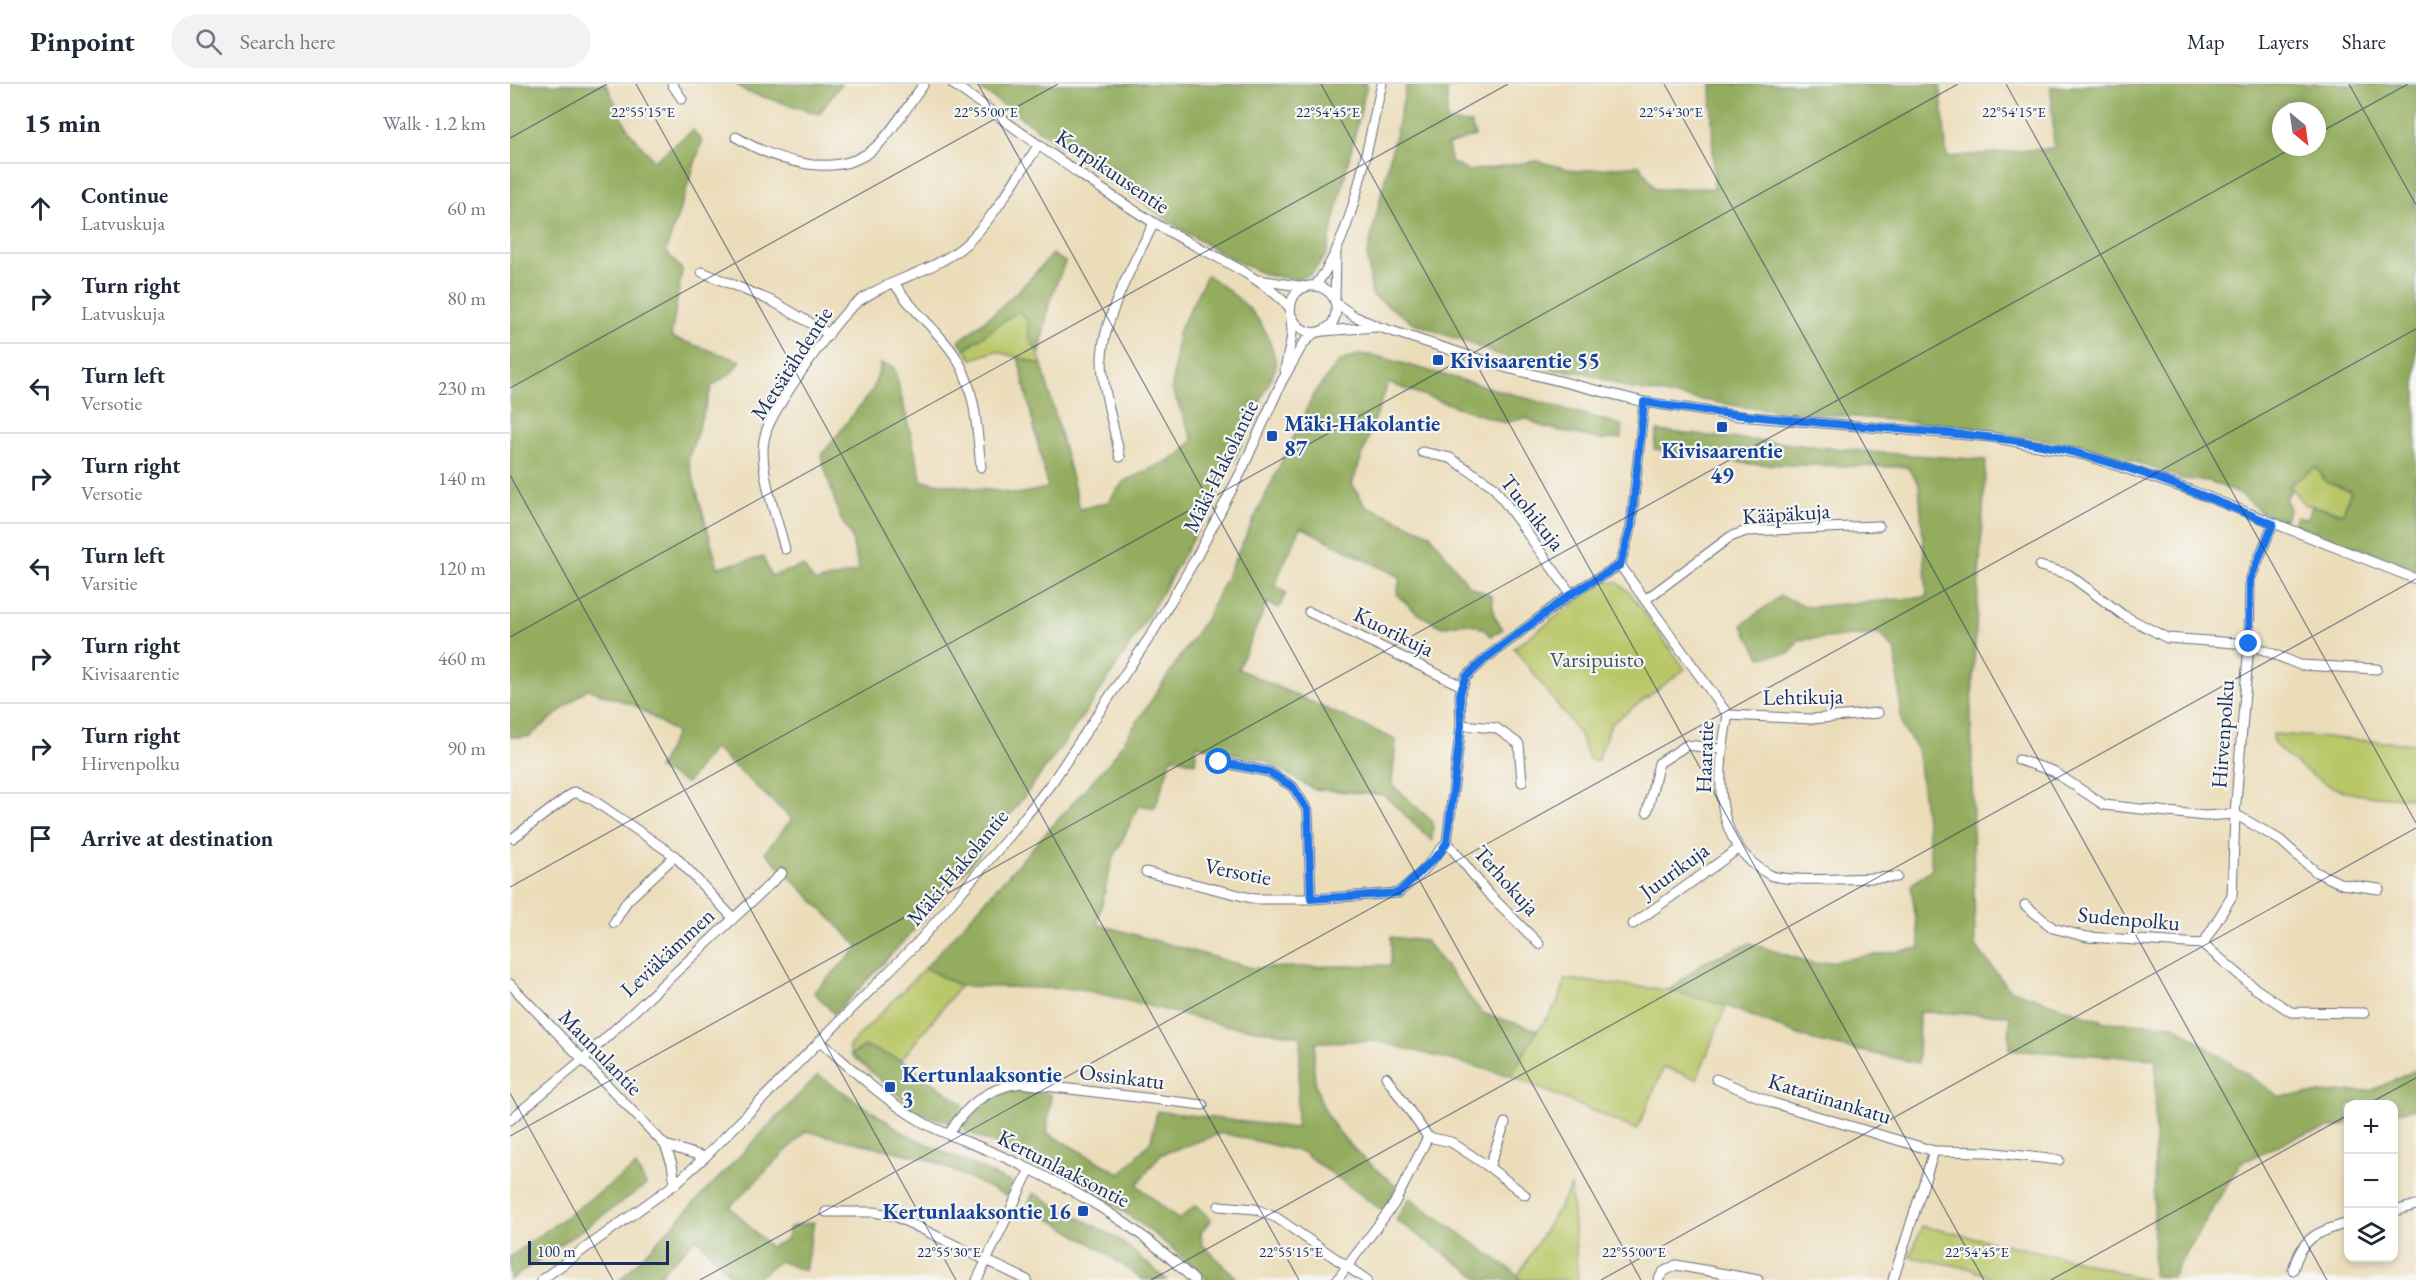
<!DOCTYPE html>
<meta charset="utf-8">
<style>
body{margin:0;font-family:"EB Garamond",serif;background:#f2f2f3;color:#1f2937}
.controls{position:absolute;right:18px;bottom:18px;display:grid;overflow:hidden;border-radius:12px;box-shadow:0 3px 9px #0003}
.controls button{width:54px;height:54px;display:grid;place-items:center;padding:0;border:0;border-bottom:2px solid #e0e1e3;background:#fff;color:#1f2937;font:30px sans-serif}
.compass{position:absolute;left:1762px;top:18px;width:54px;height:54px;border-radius:50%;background:#fff;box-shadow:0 3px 9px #0003;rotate:151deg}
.scale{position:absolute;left:18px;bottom:15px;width:141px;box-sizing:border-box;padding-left:6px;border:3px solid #1b2f5e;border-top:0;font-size:16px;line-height:21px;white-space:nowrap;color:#1b2f5e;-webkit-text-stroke:4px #f6f6f2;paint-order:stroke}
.stop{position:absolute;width:18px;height:18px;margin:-14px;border:4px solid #1a73e8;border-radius:50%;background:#fff}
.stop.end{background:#1a73e8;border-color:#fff;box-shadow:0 2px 6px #0008}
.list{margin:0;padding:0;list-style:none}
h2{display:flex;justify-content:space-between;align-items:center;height:78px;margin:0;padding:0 24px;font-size:26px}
h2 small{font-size:20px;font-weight:400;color:#747a83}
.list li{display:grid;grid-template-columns:39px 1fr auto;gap:18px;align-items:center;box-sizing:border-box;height:90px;padding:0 24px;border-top:2px solid #e0e1e3}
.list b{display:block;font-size:22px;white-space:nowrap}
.list p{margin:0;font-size:20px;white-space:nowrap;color:#747a83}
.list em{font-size:20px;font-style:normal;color:#747a83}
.icon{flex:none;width:33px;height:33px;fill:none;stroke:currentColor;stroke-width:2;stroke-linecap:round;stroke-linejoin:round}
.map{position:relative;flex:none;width:1906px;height:1196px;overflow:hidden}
header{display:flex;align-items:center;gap:36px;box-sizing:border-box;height:84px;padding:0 30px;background:#fff;border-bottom:2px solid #e0e1e3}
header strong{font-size:28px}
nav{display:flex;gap:33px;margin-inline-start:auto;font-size:21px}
.search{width:420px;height:54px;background:#f2f2f3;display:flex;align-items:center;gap:15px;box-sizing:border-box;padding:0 21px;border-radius:33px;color:#747a83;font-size:22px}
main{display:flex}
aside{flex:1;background:#fff}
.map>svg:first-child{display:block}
</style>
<header>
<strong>Pinpoint</strong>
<div class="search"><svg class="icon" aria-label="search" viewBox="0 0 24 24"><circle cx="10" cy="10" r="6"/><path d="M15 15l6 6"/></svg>Search here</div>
<nav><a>Map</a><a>Layers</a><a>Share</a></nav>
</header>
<main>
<aside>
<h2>15 min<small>Walk · 1.2 km</small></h2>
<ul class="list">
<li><svg class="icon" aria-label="ahead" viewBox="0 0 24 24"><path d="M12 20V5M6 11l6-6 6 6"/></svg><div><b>Continue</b><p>Latvuskuja</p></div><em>60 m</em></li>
<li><svg class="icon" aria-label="right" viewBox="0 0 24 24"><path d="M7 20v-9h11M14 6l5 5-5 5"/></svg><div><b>Turn right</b><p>Latvuskuja</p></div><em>80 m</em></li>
<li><svg class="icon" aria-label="left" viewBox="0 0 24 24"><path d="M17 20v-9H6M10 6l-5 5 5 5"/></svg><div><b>Turn left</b><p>Versotie</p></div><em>230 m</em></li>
<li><svg class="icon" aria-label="right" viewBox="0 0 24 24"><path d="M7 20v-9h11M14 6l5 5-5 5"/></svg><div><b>Turn right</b><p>Versotie</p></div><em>140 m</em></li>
<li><svg class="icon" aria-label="left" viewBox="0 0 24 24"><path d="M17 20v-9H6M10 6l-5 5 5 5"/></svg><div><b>Turn left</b><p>Varsitie</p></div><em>120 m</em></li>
<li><svg class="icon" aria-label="right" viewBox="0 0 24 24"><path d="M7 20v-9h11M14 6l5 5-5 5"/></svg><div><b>Turn right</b><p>Kivisaarentie</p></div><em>460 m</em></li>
<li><svg class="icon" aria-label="right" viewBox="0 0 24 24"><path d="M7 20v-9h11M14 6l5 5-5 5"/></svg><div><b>Turn right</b><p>Hirvenpolku</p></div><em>90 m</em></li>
<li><svg class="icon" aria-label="arrive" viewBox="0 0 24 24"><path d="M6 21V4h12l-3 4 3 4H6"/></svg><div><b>Arrive at destination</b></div></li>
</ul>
</aside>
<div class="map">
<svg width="1906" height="1196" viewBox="0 0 1906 1196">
<rect width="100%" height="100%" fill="#f6f6f2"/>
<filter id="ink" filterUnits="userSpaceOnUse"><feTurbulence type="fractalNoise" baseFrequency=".0167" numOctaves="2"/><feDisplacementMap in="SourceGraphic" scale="12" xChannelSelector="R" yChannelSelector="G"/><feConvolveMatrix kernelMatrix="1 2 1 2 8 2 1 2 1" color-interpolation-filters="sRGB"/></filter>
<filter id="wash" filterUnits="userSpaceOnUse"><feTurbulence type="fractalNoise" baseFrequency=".008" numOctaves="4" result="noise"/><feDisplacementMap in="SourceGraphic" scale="24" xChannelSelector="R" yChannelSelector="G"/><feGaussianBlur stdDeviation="1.35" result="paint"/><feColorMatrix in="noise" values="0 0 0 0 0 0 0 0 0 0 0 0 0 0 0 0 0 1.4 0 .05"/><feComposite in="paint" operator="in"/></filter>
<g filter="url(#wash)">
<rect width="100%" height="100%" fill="#ecddba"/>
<!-- green -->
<g fill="#bac769" stroke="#6a7b64" stroke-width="1.5">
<path d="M508 226 518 236C517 261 528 261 532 281L486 267 462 275 455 265Z"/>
<polygon points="1796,368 1816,398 1841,407 1833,429 1794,420 1768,387"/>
<polygon points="1093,498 1107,498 1120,509 1175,585 1101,640 1087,677 1079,675 1069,649 1004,564"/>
<path d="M1763 650 1906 660V714C1886 713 1865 713 1846 710 1814 705 1786 681 1764 660Z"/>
<polygon points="415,884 450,902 391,976 355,962 341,971 339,962"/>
<path d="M1055 895 1159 906 1216 922 1187 995 1154 983 1127 1046 1001 992C1010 977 1018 960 1028 946 1043 926 1050 920 1055 895Z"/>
<polygon points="1061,1103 1068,1196 1012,1196 1007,1193"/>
<polygon points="1412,1142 1566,1176 1637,1196 1486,1196 1458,1184 1400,1173"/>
</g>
<!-- forest -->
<g fill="#93ac5d" stroke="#576e5e" stroke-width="1.5" fill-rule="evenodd">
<path d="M0 0H96L119 47 144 77 183 46 192 58 156 167 172 186 161 253 231 277 220 290 202 302 178 376 208 483 253 473 261 492 293 482 305 498 349 487 341 451 330 434 311 372 363 305 371 280 384 283 412 397 508 410 538 404 508 273 532 281 570 425 598 418 614 397 668 372 683 356 662 305 668 249 697 191C726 211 754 231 763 268 764 272 766 278 766 281 765 288 760 296 757 302 746 329 734 355 721 381 621 584 483 770 324 930L304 908 349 863 255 768 282 735 204 664 177 699 148 685 166 649 124 621 77 605 19 653H0Z"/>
<polygon points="226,0 331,0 309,30 237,8"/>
<polygon points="463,0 857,0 816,171 801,190 787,195 756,191 724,176 675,148"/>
<path d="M897 0H961L937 4V38L961 40 965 52 938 61 941 78 958 87 1027 77 1066 87 1130 81 1145 105 1204 104 1201 0H1430L1437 73 1544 64 1541 3 1599 0H1906V485L1783 440 1786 432 1797 435 1802 422 1833 429 1841 407 1816 398 1806 383 1780 401 1782 405 1775 414 1780 425 1774 437 1748 426 1732 411 1699 397 1672 395 1626 378 1564 361 1446 342 1234 323 1118 304 1075 289 1041 285 987 270 902 238 862 211 857 171ZM1771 27H1807V63H1771Z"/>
<path d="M542 170 555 178 539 219 530 269C518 259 518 251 518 236L508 227 455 265 449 257C484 231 514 204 542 170Z"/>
<path d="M847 271H863L1112 341 1111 354 1092 356 1034 343 1016 334 994 339 878 299 842 400 855 421 920 450 959 502 982 512 984 532 993 545 981 552C966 536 951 538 932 543L907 529 887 511 890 493 791 443 764 501 776 509 769 524 757 519 728 585 886 656 882 701 923 738 922 757 874 711 803 705 756 677 687 661 685 679 662 673 645 724 629 721 602 777 587 840 742 884 881 881V853L916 857 972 929 1028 946 1001 992 867 957 806 958C793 1026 840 1064 887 1103L873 1127 792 1068 712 1049 650 1071 627 1101 669 1136 686 1121 701 1136 691 1148 692 1160 729 1196H697C622 1122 550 1087 455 1047L452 1040C486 1005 494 1005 541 1010L537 1049 611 1090 641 1057 647 1027 786 1044 791 952 714 941 571 905 450 902 415 884 603 674 698 531 805 308 829 278Z"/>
<polygon points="1147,347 1373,369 1476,376 1461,630 1465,861 1499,905 1595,938 1664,941 1769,1012 1863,1006 1906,986 1906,1024 1884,1029 1884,1020 1838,1020 1838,1040 1788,1052 1730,1079 1662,1193 1643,1192 1646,975 1499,966 1500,931 1409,928 1408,979 1304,957 1216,922 1159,906 1194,878 1240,859 1305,880 1410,864 1401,801 1422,784 1407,664 1392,643 1386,568 1370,550 1288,556 1280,569 1250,573 1232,541 1270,512 1299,523 1417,513 1409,400 1397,383 1240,380 1144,365"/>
<polygon points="355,962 391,976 453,1020 448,1031 436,1038 409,1028 341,971"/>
<polygon points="308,991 399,1052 502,1099 497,1112 418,1075 296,1047 220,1123 260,1163 276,1156 280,1143 304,1138 295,1187 269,1177 245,1196 225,1196 187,1154 151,1189 153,1196 110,1196"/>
<polygon points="126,1082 136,1101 0,1196 0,1173"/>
<polygon points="523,1109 607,1154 657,1196 633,1196 590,1165 518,1122"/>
<polygon points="900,1114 1003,1187 1012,1196 972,1196 886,1136"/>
</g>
</g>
<g filter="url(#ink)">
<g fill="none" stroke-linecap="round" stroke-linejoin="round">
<defs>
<g id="minor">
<polyline points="162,0 172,15"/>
<path d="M443 0C510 47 576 97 646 140 687 165 749 189 780 224"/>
<path d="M226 53C266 77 330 99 369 60 386 42 399 20 414 0"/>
<polyline points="192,188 264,218 319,250"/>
<polyline points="748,196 796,203"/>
<path d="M385 200C402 228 430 247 447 275 466 305 467 349 471 383"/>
<path d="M805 202C844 154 857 60 872 0"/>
<polyline points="825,215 826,171"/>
<polyline points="827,220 844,232 869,243 997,284 1134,318 1229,332 1481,353 1575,371 1680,406 1906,495"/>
<polyline points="814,247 866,243"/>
<path d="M775 286C777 274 781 261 782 249 782 239 778 226 782 216 794 187 840 206 822 240 808 254 789 250 781 231"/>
<polyline points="912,368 940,374 983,402 1061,510"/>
<path d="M610 373C604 342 593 309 592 277 591 238 626 174 644 139"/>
<path d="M275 465C267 434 253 399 253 367 253 360 255 351 257 345 265 323 325 236 344 221 376 195 424 189 456 160 485 133 506 93 529 61"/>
<path d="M1110 481 1218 631C1207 687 1200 759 1260 791 1277 799 1364 794 1387 793"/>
<polyline points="1110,481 1121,443 1134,318"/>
<polyline points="1530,482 1558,490 1613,531 1657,554 1739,560 1790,581 1867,585"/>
<polyline points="1135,516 1220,453 1236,447 1369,442"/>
<polyline points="799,528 952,602"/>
<polyline points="1218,631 1301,635 1368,629"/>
<polyline points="951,641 986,644 1009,660 1012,698"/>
<polyline points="1509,676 1543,687 1594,721 1695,732 1725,730 1770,756 1806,788 1832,800 1869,805"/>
<polyline points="709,678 759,688 783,703 798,727 801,815"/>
<polyline points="1137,728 1149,679 1177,661 1211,665"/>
<polyline points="3,754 64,708 80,714 165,772 223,834"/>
<polyline points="937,758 977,808 1029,860"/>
<polyline points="636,788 745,815 801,815 888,809 912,788 937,758 951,641 950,610 956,593 976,574 1061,510 1110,481"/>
<polyline points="1515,821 1543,844 1577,853 1693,860"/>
<polyline points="104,839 117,817 165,772"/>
<polyline points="1123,840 1228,765"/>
<polyline points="1693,860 1722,812 1725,730 1739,560 1740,496 1763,440"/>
<polyline points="1693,860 1746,905 1781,928 1854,929"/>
<polyline points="0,900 155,1061 162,1080 165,1100"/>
<path d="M310 957C344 987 374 1016 414 1039 438 1052 465 1060 489 1071 562 1103 627 1140 684 1196"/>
<polyline points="1206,995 1263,1019 1424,1067"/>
<polyline points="0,1036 71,977 272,789"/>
<path d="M439 1050C455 1022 478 1004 510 999L693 1021"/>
<polyline points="918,1053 941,1058 979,1083 995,1039"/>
<polyline points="155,1061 195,1073"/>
<polyline points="979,1083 1015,1111"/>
<polyline points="709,1122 745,1125 767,1134 857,1196"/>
<polyline points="1884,1127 1906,1121"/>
<polyline points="316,1128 364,1128 385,1132 517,1196"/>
<path d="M1783 1186C1792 1153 1807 1148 1838 1139"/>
<polyline points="31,1196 165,1100 195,1073 410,856 503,748 543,697 643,548 687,472 732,386 772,297 793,260 804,249"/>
<polyline points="467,1196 520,1085"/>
<polyline points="827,1196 884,1120 918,1053 876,993"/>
<polyline points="1148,1196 1153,1188 1166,1181 1248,1196"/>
<polyline points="1383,1196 1424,1067 1477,1068 1549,1076"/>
</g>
</defs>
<!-- minor casing -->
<use href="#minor" stroke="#646c7e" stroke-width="11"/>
<!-- minor -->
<use href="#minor" stroke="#fff" stroke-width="9"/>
</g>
</g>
<g fill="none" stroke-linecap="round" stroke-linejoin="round" filter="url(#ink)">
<!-- route -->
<path stroke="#1a73e8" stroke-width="8" d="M709 678 759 688 783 703 798 727 801 815 888 809 930 769 937 758 951 641 950 610 956 593 976 574 1061 510 1110 481 1121 443 1134 318C1218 332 1303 338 1387 345 1435 349 1484 352 1531 361 1612 377 1687 409 1763 440L1740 496 1739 560"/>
</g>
<!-- ticks -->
<path fill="none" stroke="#1b2f5e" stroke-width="1.5" stroke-opacity="0.45" d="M126 0 789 1196M468 0 1131 1196M811 0 1474 1196M1154 0 1817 1196M1496 0 1906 739M1839 0 1906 121M1807 50 1898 0M0 54 97 0M0 304 548 0M0 391 446 1196M0 553 998 0M0 803 1448 0M0 1009 103 1196M1858 1020 1906 994M0 1052 1784 63M190 1196 1906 245M641 1196 1906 495M1091 1196 1906 744M1541 1196 1838 1031"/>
<!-- markers -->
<g fill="#1a4fb4" stroke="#f6f6f2" stroke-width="2">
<rect x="922" y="270" width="12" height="12" rx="3"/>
<rect x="1206" y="337" width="12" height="12" rx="3"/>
<rect x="756" y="346" width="12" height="12" rx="3"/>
<rect x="374" y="997" width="12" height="12" rx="3"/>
<rect x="567" y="1121" width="12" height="12" rx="3"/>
</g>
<g text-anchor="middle" stroke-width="4.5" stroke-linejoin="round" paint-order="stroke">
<!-- street labels -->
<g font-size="22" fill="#1b2f5e" stroke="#f6f6f2">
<text transform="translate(603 87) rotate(34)" y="8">Korpikuusentie</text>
<text transform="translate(281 279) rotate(-57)" y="8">Metsätähdentie</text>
<text transform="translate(710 382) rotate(-64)" y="8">Mäki-Hakolantie</text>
<text transform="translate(1023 428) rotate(52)" y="8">Tuohikuja</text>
<text transform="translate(1276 429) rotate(-4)" y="8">Kääpäkuja</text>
<text transform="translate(884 547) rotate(26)" y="8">Kuorikuja</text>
<text transform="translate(1293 612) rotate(-1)" y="8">Lehtikuja</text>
<text transform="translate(1712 650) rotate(-86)" y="8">Hirvenpolku</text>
<text transform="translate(1194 673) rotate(-88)" y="8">Haaratie</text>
<text transform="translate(447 783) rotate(-50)" y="8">Mäki-Hakolantie</text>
<text transform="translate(1164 786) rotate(-36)" y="8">Juurikuja</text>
<text transform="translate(728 787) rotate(11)" y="8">Versotie</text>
<text transform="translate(997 796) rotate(48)" y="8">Terhokuja</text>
<text transform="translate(1619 834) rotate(5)" y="8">Sudenpolku</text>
<text transform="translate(157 868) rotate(-43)" y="8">Leviäkämmen</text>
<text transform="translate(91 968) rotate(46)" y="8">Maunulantie</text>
<text transform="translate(612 992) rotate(7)" y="8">Ossinkatu</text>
<text transform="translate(1320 1014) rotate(17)" y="8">Katariinankatu</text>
<text transform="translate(554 1084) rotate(27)" y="8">Kertunlaaksontie</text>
</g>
<!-- transit labels -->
<g font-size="22" font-weight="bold" fill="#164399" stroke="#f6f6f2" text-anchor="start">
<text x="940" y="284">Kivisaarentie 55</text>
<text x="774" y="347">Mäki-Hakolantie<tspan x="774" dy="25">87</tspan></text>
<text x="1212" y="374" text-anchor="middle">Kivisaarentie<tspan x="1212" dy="25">49</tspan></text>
<text x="392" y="998">Kertunlaaksontie<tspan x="392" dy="25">3</tspan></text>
<text x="561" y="1135" text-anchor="end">Kertunlaaksontie 16</text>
</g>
<!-- park labels -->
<g font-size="22" fill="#435561" stroke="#f6f6f2">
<text x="1087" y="583">Varsipuisto</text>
</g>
</g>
<g font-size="15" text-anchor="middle" fill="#1b2f5e" stroke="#f6f6f2" stroke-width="4.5" stroke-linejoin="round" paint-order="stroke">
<text x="133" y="33">22°55'15"E</text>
<text x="476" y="33">22°55'00"E</text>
<text x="818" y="33">22°54'45"E</text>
<text x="1161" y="33">22°54'30"E</text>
<text x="1504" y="33">22°54'15"E</text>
<text x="439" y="1173">22°55'30"E</text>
<text x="781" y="1173">22°55'15"E</text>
<text x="1124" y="1173">22°55'00"E</text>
<text x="1467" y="1173">22°54'45"E</text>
</g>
</svg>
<div class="controls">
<button>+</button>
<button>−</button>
<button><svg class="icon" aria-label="layers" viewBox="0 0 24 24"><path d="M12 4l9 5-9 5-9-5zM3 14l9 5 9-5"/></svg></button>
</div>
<svg class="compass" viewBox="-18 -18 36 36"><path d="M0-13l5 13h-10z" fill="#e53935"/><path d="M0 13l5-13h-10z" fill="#747a83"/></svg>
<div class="scale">100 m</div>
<div class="stop" style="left:709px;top:678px"></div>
<div class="stop end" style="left:1739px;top:560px"></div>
</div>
</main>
